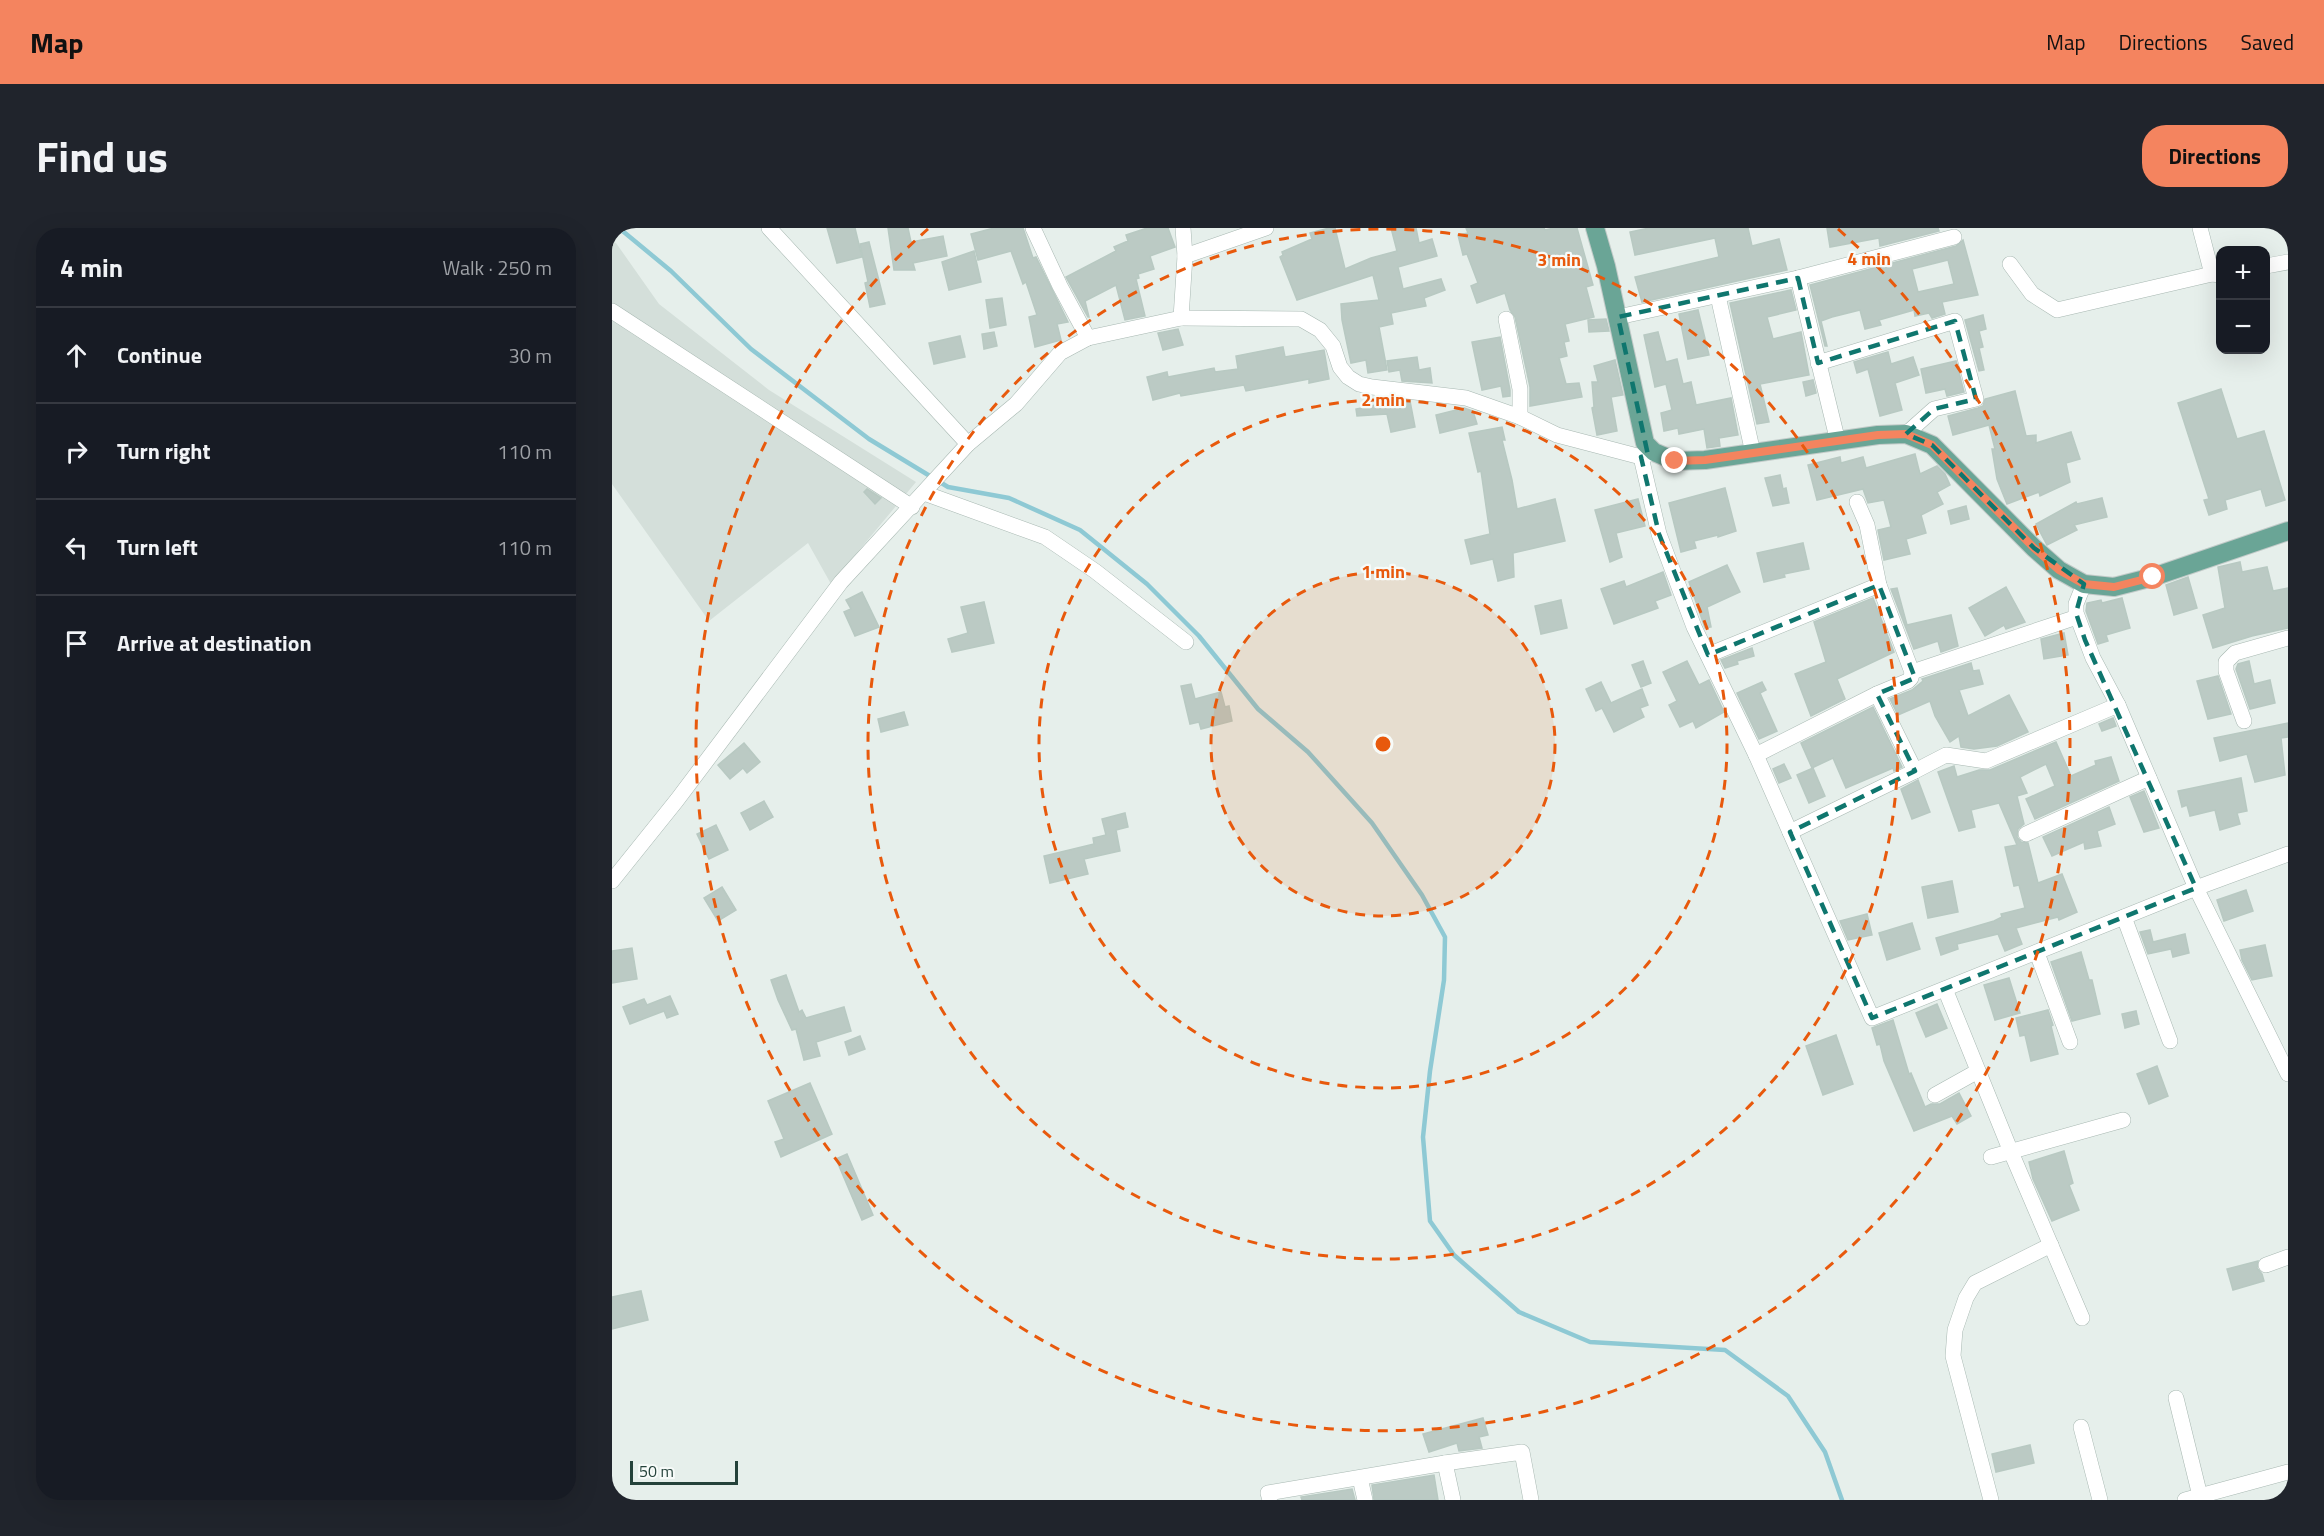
<!DOCTYPE html>
<meta charset="utf-8">
<style>
body{margin:0;font-family:"Titillium Web",sans-serif;background:#20242c;color:#f1f3f6}
.controls{position:absolute;right:18px;top:18px;display:grid;overflow:hidden;border-radius:12px;box-shadow:0 6px 24px #0002}
.controls button{width:54px;height:54px;display:grid;place-items:center;padding:0;border:0;border-bottom:2px solid #363941;background:#171b24;color:#f1f3f6;font:30px sans-serif}
.scale{position:absolute;left:18px;bottom:15px;width:108px;box-sizing:border-box;padding-left:6px;border:3px solid #24423a;border-top:0;font-size:16px;line-height:21px;white-space:nowrap;color:#24423a;-webkit-text-stroke:4px #f7fbf9;paint-order:stroke}
.stop{position:absolute;width:18px;height:18px;margin:-14px;border:4px solid #f4845f;border-radius:50%;background:#fff}
.stop.end{background:#f4845f;border-color:#fff;box-shadow:0 2px 6px #0008}
.list{margin:0;padding:0;list-style:none}
h2{display:flex;justify-content:space-between;align-items:center;height:78px;margin:0;padding:0 24px;font-size:26px}
h2 small{font-size:20px;font-weight:400;color:#9ea1a6}
.list li{display:grid;grid-template-columns:39px 1fr auto;gap:18px;align-items:center;box-sizing:border-box;height:96px;padding:0 24px;border-top:2px solid #363941}
.list b{display:block;font-size:22px;white-space:nowrap}
.list em{font-size:20px;font-style:normal;color:#9ea1a6}
.icon{flex:none;width:33px;height:33px;fill:none;stroke:currentColor;stroke-width:2;stroke-linecap:round;stroke-linejoin:round}
.map{position:relative;flex:none;width:1676px;height:1272px;overflow:hidden;border-radius:24px}
header{display:flex;align-items:center;gap:36px;box-sizing:border-box;height:84px;padding:0 30px;background:#f4845f;color:#111}
header strong{font-size:28px}
nav{display:flex;gap:33px;margin-inline-start:auto;font-size:21px}
.intro{display:flex;align-items:center;justify-content:space-between;box-sizing:border-box;height:144px;padding:0 36px}
h1{margin:0;font-size:42px}
.button{padding:15px 27px;border-radius:24px;background:#f4845f;color:#111;font-size:21px;font-weight:700}
main{display:flex;gap:36px;padding:0 36px}
aside{flex:1;background:#171b24;border-radius:24px;box-shadow:0 6px 24px #0002}
.map>svg:first-child{display:block}
</style>
<header>
<strong>Map</strong>
<nav><a>Map</a><a>Directions</a><a>Saved</a></nav>
</header>
<div class="intro"><h1>Find us</h1><a class="button">Directions</a></div>
<main>
<aside>
<h2>4 min<small>Walk · 250 m</small></h2>
<ul class="list">
<li><svg class="icon" aria-label="ahead" viewBox="0 0 24 24"><path d="M12 20V5M6 11l6-6 6 6"/></svg><div><b>Continue</b></div><em>30 m</em></li>
<li><svg class="icon" aria-label="right" viewBox="0 0 24 24"><path d="M7 20v-9h11M14 6l5 5-5 5"/></svg><div><b>Turn right</b></div><em>110 m</em></li>
<li><svg class="icon" aria-label="left" viewBox="0 0 24 24"><path d="M17 20v-9H6M10 6l-5 5 5 5"/></svg><div><b>Turn left</b></div><em>110 m</em></li>
<li><svg class="icon" aria-label="arrive" viewBox="0 0 24 24"><path d="M6 21V4h12l-3 4 3 4H6"/></svg><div><b>Arrive at destination</b></div></li>
</ul>
</aside>
<div class="map">
<svg width="1676" height="1272" viewBox="0 0 1676 1272">
<rect width="100%" height="100%" fill="#e6efeb"/>
<!-- built -->
<polygon fill="#d4dfda" points="0,13 4,15 47,76 157,162 304,254 219,356 196,315 97,393 0,256"/>
<g fill="none" stroke-linecap="round" stroke-linejoin="round">
<!-- stream -->
<polyline stroke="#8ec9d4" stroke-width="4.5" points="7,0 59,43 139,121 257,211 336,259 397,270 468,302 535,356 587,408 646,481 696,524 760,595 810,667 833,709 832,752 818,843 811,909 818,993 842,1027 907,1084 978,1114 1113,1122 1176,1168 1213,1224 1230,1272"/>
</g>
<!-- building -->
<g fill="#bbcac4" stroke="#b8c9c2" stroke-width="1.5" fill-rule="evenodd">
<polygon points="215,0 243,0 250,29 225,35"/>
<polygon points="276,0 296,0 299,14 331,8 335,28 301,35 303,42 282,42"/>
<polygon points="382,0 411,0 421,30 424,29 456,94 445,96 449,112 423,119 417,89 425,87 414,54 411,56 399,23 366,32 359,6"/>
<polygon points="535,0 556,0 563,19 538,28 542,41 526,46 527,50 524,51 533,88 513,92 504,57 473,73 477,89 476,89 454,49 504,23 502,19 516,13 514,7"/>
<polygon points="717,0 723,0 733,41 759,30 785,23 779,0 804,0 807,15 820,11 825,28 786,39 791,61 829,51 833,62 812,70 814,78 779,85 781,96 767,99 775,142 756,145 754,132 739,135 730,92 729,76 767,72 761,47 685,72 668,29 671,27 670,24 700,11 698,5"/>
<polygon points="854,0 932,0 933,2 942,0 965,0 981,57 974,59 982,89 953,96 957,113 952,114 955,128 947,130 954,156 967,155 970,169 918,178 918,159 903,89 898,82 893,65 865,75 859,58 866,55 855,26 851,27 846,7 856,5"/>
<polygon points="1037,0 1136,0 1140,18 1167,11 1175,42 1030,74 1023,49 1107,29 1103,10 1023,27 1018,4"/>
<polygon points="1215,0 1326,0 1327,3 1268,18 1267,10 1218,19"/>
<path d="M1351 12 1366 67 1330 74 1333 86 1320 90 1317 85 1303 88 1302 82 1267 92 1269 97 1253 101 1248 82 1220 89 1209 93 1215 118H1213L1198 57 1344 18ZM1336 32 1342 56 1306 64 1300 41Z"/>
<polygon points="257,14 273,76 258,79 253,55 256,54 248,16"/>
<polygon points="362,23 369,54 337,62 330,34"/>
<polygon points="1179,62 1184,82 1155,89 1161,111 1189,104 1197,147 1148,156 1157,194 1145,196 1118,75"/>
<polygon points="390,70 394,97 378,100 374,72"/>
<polygon points="1086,82 1097,127 1076,131 1067,86"/>
<polygon points="1371,87 1374,101 1367,103 1371,119 1367,120 1372,142 1367,143 1353,92"/>
<polygon points="994,91 997,103 977,104 976,92"/>
<polygon points="566,101 571,117 551,122 546,105"/>
<polygon points="382,104 385,118 372,121 370,106"/>
<polygon points="1046,104 1054,134 1065,131 1071,156 1079,154 1084,177 1119,170 1126,207 1107,210 1108,218 1095,220 1092,201 1067,206 1066,200 1052,203 1049,185 1060,182 1054,156 1043,159 1032,107"/>
<polygon points="348,108 353,129 322,136 317,115"/>
<polygon points="888,109 898,162 898,168 891,169 889,158 870,162 860,114"/>
<polygon points="671,119 673,129 712,122 717,151 697,155 697,151 634,163 632,157 569,168 568,165 541,172 535,149 555,144 556,149 602,140 603,144 626,141 624,128"/>
<polygon points="1276,124 1279,136 1301,129 1307,147 1283,155 1290,182 1268,188 1256,141 1245,145 1242,134"/>
<polygon points="805,129 807,142 818,140 820,155 790,153 788,142 777,144 775,133"/>
<polygon points="1003,132 1011,167 999,169 1005,203 985,207 980,180 982,179 980,154 986,154 982,138"/>
<polygon points="1344,133 1352,164 1335,168 1333,161 1314,165 1309,141"/>
<polygon points="1201,152 1204,165 1194,168 1191,154"/>
<polygon points="1609,161 1625,211 1652,203 1673,272 1654,278 1649,261 1613,272 1615,281 1597,287 1592,272 1597,271 1566,175"/>
<polygon points="1403,163 1414,208 1424,207 1424,215 1459,204 1468,231 1454,235 1458,254 1428,268 1427,264 1395,276 1385,251 1380,221 1383,221 1377,197 1341,207 1336,188 1366,180 1371,178 1373,171"/>
<polygon points="787,172 798,173 803,199 779,204 775,186 745,188 744,181"/>
<polygon points="852,180 861,183 865,196 828,205 824,187"/>
<polygon points="890,199 893,212 890,212 900,252 905,281 943,271 953,313 901,325 902,349 886,353 881,331 859,336 853,312 878,306 869,243 866,244 857,205"/>
<polygon points="1303,226 1308,246 1325,238 1333,246 1338,257 1325,264 1331,276 1309,287 1314,305 1294,311 1298,326 1272,332 1266,302 1279,299 1272,272 1256,275 1251,261 1205,272 1196,237 1228,229 1229,235 1251,229 1254,240"/>
<polygon points="1168,247 1171,261 1174,260 1177,275 1161,278 1153,250"/>
<polygon points="1113,260 1124,303 1106,309 1106,307 1082,313 1084,320 1069,324 1057,275"/>
<polygon points="255,261 269,270 263,276 252,264"/>
<polygon points="1490,270 1495,289 1462,297 1465,302 1435,317 1424,296 1464,274 1465,276"/>
<polygon points="1026,271 1033,298 1004,305 1010,329 998,334 983,282"/>
<polygon points="1354,278 1357,291 1339,296 1336,283"/>
<polygon points="1191,315 1197,341 1172,346 1173,349 1152,354 1145,325"/>
<polygon points="1628,334 1630,344 1655,339 1661,363 1676,360 1676,400 1640,408 1601,420 1591,387 1613,380 1606,339"/>
<polygon points="1115,337 1128,364 1095,379 1099,399 1093,400 1077,354"/>
<polygon points="1051,344 1059,367 1043,373 1046,380 1002,396 989,361 1012,353 1014,359"/>
<polygon points="1576,349 1585,380 1562,387 1554,357"/>
<polygon points="1394,359 1413,394 1394,401 1392,397 1373,408 1357,380"/>
<polygon points="1285,360 1295,397 1339,387 1346,418 1329,424 1326,413 1302,421 1279,361"/>
<polygon points="250,364 267,399 243,408 232,384 239,381 234,372"/>
<polygon points="1261,370 1282,424 1225,451 1233,471 1199,488 1183,446 1214,434 1202,394"/>
<polygon points="1510,370 1518,400 1494,407 1496,413 1486,416 1474,383 1475,375 1489,372 1490,375"/>
<polygon points="949,372 955,400 929,406 923,378"/>
<polygon points="372,374 382,415 340,424 336,411 356,405 349,379"/>
<polygon points="1452,405 1456,427 1432,431 1429,411"/>
<polygon points="1140,420 1142,428 1125,433 1126,436 1113,440 1109,432"/>
<polygon points="1031,433 1039,455 1029,459 1020,437"/>
<polygon points="1075,433 1087,457 1097,452 1112,484 1084,500 1081,493 1068,499 1057,477 1065,473 1051,444"/>
<polygon points="1637,433 1642,456 1658,452 1663,475 1638,481 1624,441 1626,436"/>
<polygon points="1359,435 1361,443 1367,442 1371,456 1347,462 1356,488 1397,467 1416,504 1385,518 1362,521 1349,519 1347,508 1338,514 1323,488 1318,473 1286,487 1278,471 1300,462 1311,453 1310,451"/>
<polygon points="1606,448 1619,486 1596,491 1585,453"/>
<polygon points="989,454 999,475 1030,461 1036,477 1028,480 1032,489 1002,504 990,480 984,483 974,461"/>
<polygon points="1150,454 1154,462 1148,465 1165,503 1147,511 1125,465"/>
<polygon points="579,456 583,471 609,464 613,479 617,478 620,493 589,501 587,494 578,496 569,458"/>
<polygon points="1261,479 1290,539 1282,543 1281,540 1234,560 1221,530 1200,540 1189,515"/>
<polygon points="292,484 296,497 269,504 266,491"/>
<polygon points="1501,490 1504,498 1490,503 1487,496"/>
<polygon points="1676,495 1676,509 1669,510 1673,547 1643,554 1635,526 1608,533 1602,510"/>
<polygon points="1444,514 1459,548 1484,537 1483,533 1499,529 1507,553 1423,591 1414,571 1443,558 1434,536 1408,549 1415,565 1405,568 1412,596 1406,601 1405,609 1409,614 1416,615 1426,655 1450,646 1465,684 1447,692 1446,689 1404,700 1410,716 1393,723 1386,706 1345,716 1346,721 1329,727 1324,710 1382,693 1390,689 1389,686 1413,680 1407,657 1402,658 1393,619 1405,617 1387,575 1359,582 1363,599 1347,603 1326,544 1342,538 1345,549 1367,542 1378,542"/>
<polygon points="132,515 148,534 135,545 131,540 118,551 106,537"/>
<polygon points="1172,536 1179,550 1167,555 1161,541"/>
<polygon points="1201,540 1213,568 1197,575 1185,547"/>
<polygon points="1629,550 1635,583 1625,585 1628,596 1608,602 1603,582 1578,588 1575,577 1570,579 1566,563"/>
<polygon points="1306,552 1318,584 1300,591 1289,561"/>
<polygon points="1532,563 1547,600 1532,604 1518,569"/>
<polygon points="152,573 161,589 138,602 129,585"/>
<polygon points="1497,579 1503,596 1485,603 1489,618 1473,621 1472,614 1440,628 1431,609"/>
<polygon points="513,585 516,599 504,602 508,623 472,631 476,646 438,655 432,628 482,616 481,610 494,607 490,591"/>
<polygon points="104,597 116,622 97,631 85,606"/>
<polygon points="1340,653 1346,684 1316,690 1310,659"/>
<polygon points="110,659 124,682 106,693 92,670"/>
<polygon points="1634,662 1641,683 1612,693 1605,672"/>
<polygon points="1255,686 1260,707 1236,712 1228,693"/>
<polygon points="1300,695 1308,721 1275,732 1267,705"/>
<polygon points="1538,702 1541,714 1573,706 1577,725 1561,729 1559,721 1536,726 1528,704"/>
<polygon points="1653,717 1660,748 1640,752 1630,732 1628,722"/>
<polygon points="20,720 25,751 0,755 0,723"/>
<polygon points="1469,724 1477,752 1480,752 1488,786 1460,793 1439,734"/>
<polygon points="174,747 187,784 190,782 194,790 232,779 239,803 204,814 208,828 192,832 184,801 180,802 166,772 159,752"/>
<polygon points="1397,750 1408,785 1383,792 1372,757"/>
<polygon points="58,768 66,786 55,790 52,783 18,796 11,779 32,771 35,777"/>
<polygon points="1325,776 1335,800 1314,809 1304,785"/>
<polygon points="1436,782 1441,797 1439,798 1446,826 1419,833 1413,807 1408,808 1404,790"/>
<polygon points="1524,783 1527,796 1513,800 1510,786"/>
<polygon points="1281,792 1297,846 1299,845 1313,879 1319,876 1328,876 1347,865 1359,888 1345,896 1340,888 1302,903 1272,833 1268,816 1265,817 1260,800"/>
<polygon points="1224,807 1241,856 1211,867 1194,818"/>
<polygon points="248,808 253,821 237,827 233,814"/>
<polygon points="1545,838 1556,868 1537,876 1525,846"/>
<polygon points="198,855 220,906 169,929 163,914 172,911 156,873"/>
<polygon points="1452,923 1461,955 1457,957 1467,982 1440,993 1421,951 1417,934"/>
<polygon points="235,926 261,987 250,992 224,931"/>
<polygon points="1646,1033 1645,1040 1650,1046 1652,1053 1621,1062 1615,1041"/>
<polygon points="29,1063 36,1092 0,1101 0,1069"/>
<polygon points="871,1190 876,1207 867,1209 870,1220 847,1223 845,1215 817,1224 811,1206"/>
<polygon points="1418,1217 1422,1235 1384,1244 1380,1226"/>
<polygon points="822,1247 826,1272 762,1272 760,1257"/>
<polygon points="740,1261 743,1272 690,1272 689,1269"/>
</g>
<g fill="none" stroke-linecap="round" stroke-linejoin="round">
<defs>
<g id="minor">
<polyline points="421,0 448,58 476,110"/>
<polyline points="1588,0 1600,46 1608,47"/>
<polyline points="573,28 654,0"/>
<polyline points="1398,36 1420,66 1445,82 1600,46"/>
<polyline points="1654,38 1676,34"/>
<polyline points="1186,50 1226,214"/>
<polyline points="1106,68 1141,225"/>
<polyline points="0,83 300,279"/>
<polyline points="1006,89 1186,50 1342,9"/>
<polyline points="569,90 689,91 708,102 721,118 728,139 736,149 747,156 760,159 854,170 908,189 945,207 1029,229 1038,226"/>
<polyline points="894,91 908,161 908,189"/>
<polyline points="1206,135 1343,93 1364,171 1322,181 1294,206"/>
<polyline points="356,216 404,176 448,125 476,110 569,90 573,28 571,0"/>
<polyline points="1029,229 1047,306 1082,399 1144,527 1260,790 1584,660 1676,626"/>
<polyline points="312,265 433,309 483,343 574,414"/>
<polyline points="1245,274 1255,297 1267,357 1300,444 1299,450 1296,453 1265,466 1303,543 1334,527 1374,533 1506,477"/>
<polyline points="1472,356 1464,376 1464,385 1481,430 1506,477 1584,660 1676,846"/>
<polyline points="1096,427 1267,357"/>
<polyline points="1300,444 1465,389"/>
<polyline points="1632,493 1614,443 1614,434 1623,425 1676,410"/>
<polyline points="1144,527 1265,466"/>
<polyline points="1178,604 1303,543"/>
<polyline points="1414,606 1537,550"/>
<polyline points="0,653 65,572 229,354 356,216 157,0"/>
<polyline points="1512,689 1558,813"/>
<polyline points="1425,725 1458,814"/>
<polyline points="1333,761 1399,924 1470,1090"/>
<polyline points="1323,867 1366,843"/>
<polyline points="1379,929 1511,892"/>
<polyline points="1654,1037 1676,1029"/>
<polyline points="1564,1170 1588,1268"/>
<polyline points="1469,1199 1488,1272"/>
<polyline points="833,1235 910,1224 919,1272"/>
<polyline points="748,1250 753,1272"/>
<polyline points="658,1272 656,1265 833,1235 841,1272"/>
<polyline points="1379,1272 1341,1128 1343,1102 1354,1070 1363,1055 1439,1017"/>
<polyline points="1573,1272 1676,1244"/>
</g>
<polyline id="major" points="983,0 994,38 1033,215 1042,224 1063,233 1093,232 1266,207 1294,206 1320,217 1422,320 1447,342 1472,356 1502,359 1541,349 1676,303"/>
</defs>
<!-- minor casing -->
<use href="#minor" stroke="#a8b8b2" stroke-width="16"/>
<!-- major casing -->
<use href="#major" stroke="#c2cac8" stroke-width="20"/>
<!-- minor -->
<use href="#minor" stroke="#fff" stroke-width="15"/>
<!-- major -->
<use href="#major" stroke="#6aa596" stroke-width="18"/>
</g>
<g fill="none" stroke-linecap="round" stroke-linejoin="round">
<!-- route -->
<polyline stroke="#f4845f" stroke-width="8" points="1063,233 1093,232 1266,207 1294,206 1320,217 1422,320 1447,342 1472,356 1502,359 1541,349"/>
</g>
<!-- marked area -->
<path fill="none" stroke="#0f766e" stroke-width="4.5" stroke-dasharray="12 8" stroke-linejoin="round" d="M1186 50 1206 135 1343 93 1364 171 1322 181 1294 206 1320 217 1422 320 1472 356 1464 385 1473 412 1584 660 1260 790 1178 604 1303 543 1265 466 1303 450 1267 357 1096 427 1047 306 1029 229 1036 227 1006 89Z"/>
<!-- distance rings -->
<circle cx="771" cy="516" r="172" fill="#e8590c" fill-opacity=".12"/>
<g fill="none" stroke="#e8590c" stroke-width="3" stroke-dasharray="10 8">
<circle cx="771" cy="516" r="172"/>
<circle cx="771" cy="516" r="344"/>
<circle cx="771" cy="516" r="515"/>
<path d="M1226 1A687 687 0 1 1 316 1"/>
</g>
<circle cx="771" cy="516" r="9" fill="#e8590c" stroke="#f7fbf9" stroke-width="3"/>
<g font-size="18" text-anchor="middle" font-weight="bold" fill="#e8590c" stroke="#f7fbf9" stroke-width="4.5" stroke-linejoin="round" paint-order="stroke">
<text x="1257" y="37">4 min</text>
<text x="947" y="38">3 min</text>
<text x="771" y="178">2 min</text>
<text x="771" y="350">1 min</text>
</g>
</svg>
<div class="controls">
<button>+</button>
<button>−</button>
</div>
<div class="scale">50 m</div>
<div class="stop" style="left:1541px;top:349px"></div>
<div class="stop end" style="left:1063px;top:233px"></div>
</div>
</main>
